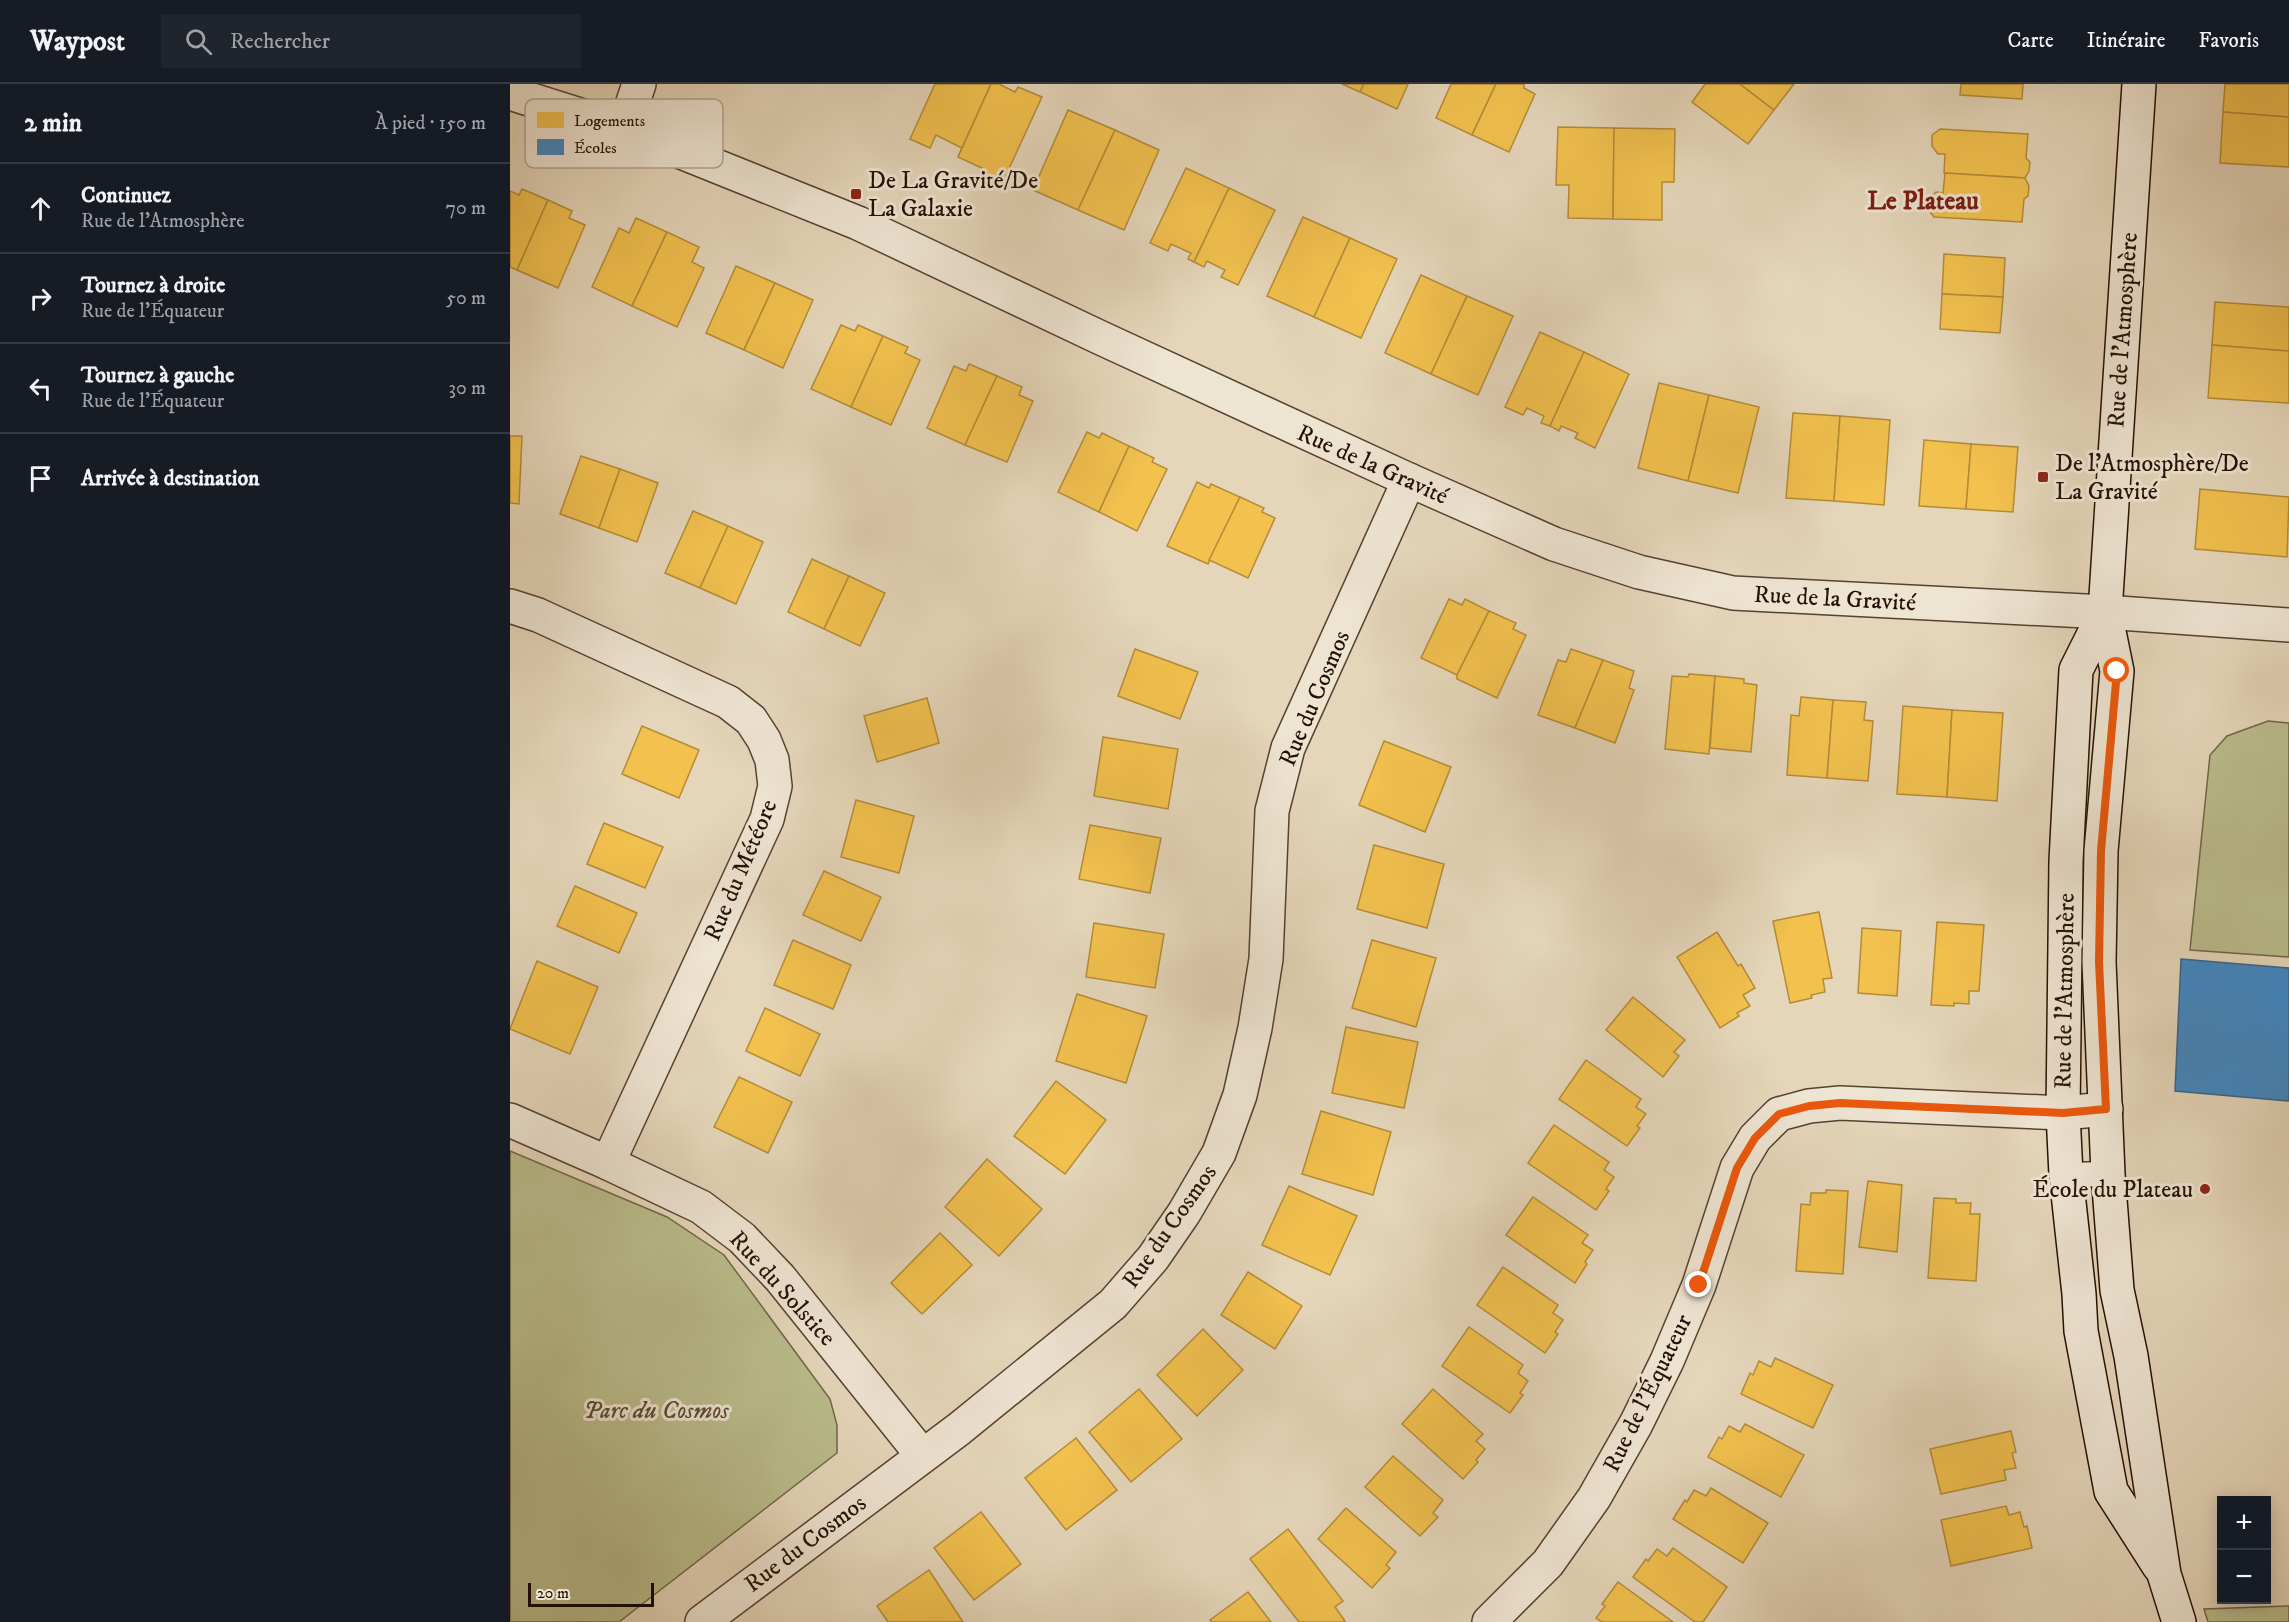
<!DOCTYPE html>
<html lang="fr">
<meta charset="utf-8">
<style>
body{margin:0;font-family:"IM FELL DW Pica",serif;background:#20242c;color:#f1f3f6}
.controls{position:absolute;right:18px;bottom:18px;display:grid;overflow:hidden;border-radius:0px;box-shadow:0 3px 15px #0003}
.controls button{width:54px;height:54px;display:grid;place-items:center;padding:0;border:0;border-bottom:2px solid #363941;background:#171b24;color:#f1f3f6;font:30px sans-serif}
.scale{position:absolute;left:18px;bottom:15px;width:126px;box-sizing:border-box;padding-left:6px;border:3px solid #251103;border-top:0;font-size:16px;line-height:21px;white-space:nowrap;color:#251103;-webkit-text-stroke:4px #eee4d2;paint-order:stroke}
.stop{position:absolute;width:18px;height:18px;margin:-14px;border:4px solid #ea580c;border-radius:50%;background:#fff}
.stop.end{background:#ea580c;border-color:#fff;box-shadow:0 2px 6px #0008}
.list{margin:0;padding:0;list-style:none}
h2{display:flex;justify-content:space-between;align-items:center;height:78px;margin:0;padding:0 24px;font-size:26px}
h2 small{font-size:20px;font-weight:400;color:#9ea1a6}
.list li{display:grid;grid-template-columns:39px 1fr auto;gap:18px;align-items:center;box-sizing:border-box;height:90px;padding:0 24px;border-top:2px solid #363941}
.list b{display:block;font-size:22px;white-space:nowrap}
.list p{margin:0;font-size:20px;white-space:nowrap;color:#9ea1a6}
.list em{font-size:20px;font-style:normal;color:#9ea1a6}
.icon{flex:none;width:33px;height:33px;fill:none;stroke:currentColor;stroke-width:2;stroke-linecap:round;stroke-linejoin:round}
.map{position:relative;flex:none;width:1779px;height:1538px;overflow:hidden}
header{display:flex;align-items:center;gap:36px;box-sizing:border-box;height:84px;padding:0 30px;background:#171b24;border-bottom:2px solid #363941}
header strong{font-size:28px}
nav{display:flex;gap:33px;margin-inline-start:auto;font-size:21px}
.search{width:420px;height:54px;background:#20242c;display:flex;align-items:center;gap:15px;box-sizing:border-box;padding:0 21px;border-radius:0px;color:#9ea1a6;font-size:22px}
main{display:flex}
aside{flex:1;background:#171b24}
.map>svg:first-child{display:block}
</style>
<header>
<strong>Waypost</strong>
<div class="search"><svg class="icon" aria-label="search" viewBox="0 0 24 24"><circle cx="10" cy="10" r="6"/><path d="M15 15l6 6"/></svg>Rechercher</div>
<nav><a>Carte</a><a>Itinéraire</a><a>Favoris</a></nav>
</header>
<main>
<aside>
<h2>2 min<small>À pied · 150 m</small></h2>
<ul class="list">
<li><svg class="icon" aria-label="ahead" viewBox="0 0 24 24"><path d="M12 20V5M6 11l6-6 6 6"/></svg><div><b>Continuez</b><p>Rue de l'Atmosphère</p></div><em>70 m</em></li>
<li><svg class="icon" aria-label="right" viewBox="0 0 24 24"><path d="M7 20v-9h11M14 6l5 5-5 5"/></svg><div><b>Tournez à droite</b><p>Rue de l'Équateur</p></div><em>50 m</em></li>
<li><svg class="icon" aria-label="left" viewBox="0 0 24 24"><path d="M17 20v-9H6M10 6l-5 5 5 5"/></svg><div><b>Tournez à gauche</b><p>Rue de l'Équateur</p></div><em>30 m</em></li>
<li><svg class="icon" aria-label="arrive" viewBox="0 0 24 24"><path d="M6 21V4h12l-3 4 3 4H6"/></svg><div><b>Arrivée à destination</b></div></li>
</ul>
</aside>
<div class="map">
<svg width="1779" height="1538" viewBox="0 0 1779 1538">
<rect width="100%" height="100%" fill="#e5d6ba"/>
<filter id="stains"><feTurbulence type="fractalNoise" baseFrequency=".00333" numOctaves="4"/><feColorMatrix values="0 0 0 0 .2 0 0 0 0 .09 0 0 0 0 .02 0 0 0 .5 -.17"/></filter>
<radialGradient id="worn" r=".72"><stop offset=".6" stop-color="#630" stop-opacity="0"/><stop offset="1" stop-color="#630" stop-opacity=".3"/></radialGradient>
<!-- green -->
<g fill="#babc8c" stroke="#706648" stroke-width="1.5">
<polygon points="1758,637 1779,639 1779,873 1680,866 1700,671 1717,652"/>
<polygon points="0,1067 157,1133 214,1171 320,1315 327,1341 327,1369 109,1538 0,1538"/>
<polygon points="1779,1522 1779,1538 1698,1538 1694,1525"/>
</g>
<!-- homes -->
<g fill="#f2c14e" stroke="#b48c38" stroke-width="1.5">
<polygon points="425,0 481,0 448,73 452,64 426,51 420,64 400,55"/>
<polygon points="481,0 489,0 505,8 508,3 532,13 492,100 471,90 474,85 448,73"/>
<polygon points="832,0 854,0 850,8"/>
<polygon points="854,0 898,0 887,25 850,8"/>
<polygon points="941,0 986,0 962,51 926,34"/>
<polygon points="986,0 1014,0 1014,4 1025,10 999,68 962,51"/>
<polygon points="1195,0 1230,0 1264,26 1238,60 1182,18"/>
<polygon points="1230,0 1284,0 1264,26"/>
<polygon points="1451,0 1513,0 1512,15 1450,11"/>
<polygon points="1715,0 1779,0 1779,33 1713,28"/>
<polygon points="558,26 605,46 568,126 523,106"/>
<polygon points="1713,28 1779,33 1779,83 1710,79"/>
<polygon points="1048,43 1104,44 1103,135 1058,134 1059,101 1046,101"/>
<polygon points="1104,44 1165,45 1164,98 1152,98 1152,136 1103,135"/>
<polygon points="1430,45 1518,50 1516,74 1520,78 1519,87 1515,94 1434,89 1435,70 1428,70 1422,62 1422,51"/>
<polygon points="605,46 649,66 614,146 568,126"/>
<polygon points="676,84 719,104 684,178 678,175 681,169 661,160 658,167 640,159"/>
<polygon points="1435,89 1515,94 1519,102 1518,112 1514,115 1512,138 1424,133 1418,125 1419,114 1426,108 1433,109"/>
<polygon points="719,104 765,126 728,201 711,193 715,186 697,177 694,183 684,178"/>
<polygon points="12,105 38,116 7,186 0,183 0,107 9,111"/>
<polygon points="38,116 62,127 59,134 75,141 48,204 7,186"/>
<polygon points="793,133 840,154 804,233 757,212"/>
<polygon points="126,134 157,148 122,222 82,203 109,144 119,149"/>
<polygon points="157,148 189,163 182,178 194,184 167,243 122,222"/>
<polygon points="840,154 887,175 851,254 804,233"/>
<polygon points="1434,170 1495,174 1493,213 1432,210"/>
<polygon points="226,182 265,199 234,266 196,249"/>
<polygon points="911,191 957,212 921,290 875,269"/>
<polygon points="265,199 303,216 273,284 234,266"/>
<polygon points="1432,210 1493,213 1490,249 1430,245"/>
<polygon points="957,212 1003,232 968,311 921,290"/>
<polygon points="1705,218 1779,223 1779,267 1702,261"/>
<polygon points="331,241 345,247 348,241 373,252 341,323 301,305"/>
<polygon points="1030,248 1074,268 1040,342 1031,339 1034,332 1017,324 1013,331 995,323"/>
<polygon points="373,252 398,263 395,269 410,276 381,341 341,323"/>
<polygon points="1702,261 1779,267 1779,319 1698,314"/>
<polygon points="1074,268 1119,290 1085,364 1065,354 1068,349 1051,342 1049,347 1040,342"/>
<polygon points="459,280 487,292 455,361 417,344 444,282 456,287"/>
<polygon points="487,292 512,303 509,311 523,317 497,378 455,361"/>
<polygon points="1149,299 1199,311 1178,397 1128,384"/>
<polygon points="1199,311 1249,323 1228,409 1178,397"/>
<polygon points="1283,329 1330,332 1324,417 1276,414"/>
<polygon points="1330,332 1380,336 1374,421 1324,417"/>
<polygon points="577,348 589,354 592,349 619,362 589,428 548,408"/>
<polygon points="0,352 12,352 9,420 0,419"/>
<polygon points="1414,356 1461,360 1456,425 1409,422"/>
<polygon points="1461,360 1508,363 1503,428 1456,425"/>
<polygon points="619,362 644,374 642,378 657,385 627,447 589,428"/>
<polygon points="71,372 110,385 89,444 50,430"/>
<polygon points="110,385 148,399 127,458 89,444"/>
<polygon points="687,398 699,404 701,400 730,413 698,480 657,462"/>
<polygon points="1690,405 1779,413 1777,473 1685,465"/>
<polygon points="730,413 754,424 752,428 765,434 738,494 699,476"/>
<polygon points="183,427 218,442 190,504 155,489"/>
<polygon points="218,442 253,458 226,520 190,504"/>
<polygon points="302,475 339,492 314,545 278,528"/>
<polygon points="339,492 375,509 350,562 314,545"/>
<polygon points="939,515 952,521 955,515 979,527 947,591 911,574"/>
<polygon points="979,527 1006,539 1003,545 1016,551 987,614 947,595 947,591"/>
<polygon points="625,565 688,588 670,635 608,612"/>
<polygon points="1061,565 1093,576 1065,644 1028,631 1048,576 1056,578"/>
<polygon points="1093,576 1124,587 1119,604 1124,606 1105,659 1065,644"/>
<polygon points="1179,590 1205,592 1199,670 1155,665 1162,592 1178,593"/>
<polygon points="1205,592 1234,595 1234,599 1247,601 1241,668 1200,664"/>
<polygon points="1291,613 1323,616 1317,694 1277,691 1281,631 1289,632"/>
<polygon points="417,614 429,659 367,678 354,632"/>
<polygon points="1323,616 1356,618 1354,636 1363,637 1358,697 1317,694"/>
<polygon points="1393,622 1442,626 1437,713 1387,710"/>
<polygon points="1442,626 1493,629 1487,717 1437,713"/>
<polygon points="132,642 189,666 169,714 112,690"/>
<polygon points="593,653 668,665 658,725 584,712"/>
<polygon points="874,657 941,683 915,748 849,721"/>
<polygon points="346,716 404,732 389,789 331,773"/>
<polygon points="94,739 153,763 135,804 77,780"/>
<polygon points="580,741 651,754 640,809 569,795"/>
<polygon points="864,761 934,780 917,844 847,825"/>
<polygon points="314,787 371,813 351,857 293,831"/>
<polygon points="65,802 127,829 109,869 47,842"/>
<polygon points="1309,828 1322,894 1313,895 1315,908 1301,911 1302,914 1280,919 1263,837"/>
<polygon points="1427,838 1474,841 1469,907 1459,907 1459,920 1444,919 1444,922 1421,921"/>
<polygon points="584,839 654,850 645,904 576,893"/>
<polygon points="1352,844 1391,847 1387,912 1348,909"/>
<polygon points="1207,848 1228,882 1231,880 1245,904 1233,911 1240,922 1227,929 1229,932 1210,944 1167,873"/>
<polygon points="283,856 341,881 323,925 264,901"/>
<polygon points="862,856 926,874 906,943 842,924"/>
<polygon points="27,877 88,903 60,970 0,945"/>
<polygon points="567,910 637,932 616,999 546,977"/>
<polygon points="1123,913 1175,956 1164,968 1169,972 1153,993 1096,946"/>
<polygon points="255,924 310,950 290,992 236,967"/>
<polygon points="836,943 908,958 894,1024 822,1009"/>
<polygon points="1076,976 1131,1015 1126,1023 1136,1030 1127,1042 1130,1044 1117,1062 1049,1015"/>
<polygon points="229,993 282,1018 258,1069 204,1043"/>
<polygon points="546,997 596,1036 555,1090 504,1052"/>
<polygon points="811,1027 881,1048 863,1111 792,1090"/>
<polygon points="1044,1041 1099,1078 1094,1086 1104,1093 1096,1105 1099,1107 1086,1126 1018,1079"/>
<polygon points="477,1075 532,1125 489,1172 435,1123"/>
<polygon points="1358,1097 1392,1101 1387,1168 1349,1163"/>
<polygon points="779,1102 847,1132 820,1191 752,1161"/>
<polygon points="1316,1106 1338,1107 1333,1190 1286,1187 1291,1120 1300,1121 1301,1109 1316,1109"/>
<polygon points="1023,1113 1078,1151 1072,1159 1083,1166 1075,1178 1077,1180 1065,1199 996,1151"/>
<polygon points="1424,1114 1446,1115 1446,1119 1461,1119 1460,1130 1470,1130 1466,1197 1418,1194"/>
<polygon points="430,1149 462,1181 412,1230 381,1199"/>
<polygon points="993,1183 1048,1221 1043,1229 1053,1236 1045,1248 1048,1250 1035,1269 967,1221"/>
<polygon points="738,1188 792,1222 765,1265 711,1231"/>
<polygon points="959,1243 1013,1281 1008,1289 1018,1297 1010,1309 1013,1311 1000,1329 932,1282"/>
<polygon points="693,1245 733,1286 687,1332 647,1291"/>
<polygon points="1265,1274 1323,1301 1303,1344 1231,1310 1240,1289 1243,1291 1249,1277 1261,1283"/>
<polygon points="629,1305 672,1355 621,1398 579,1348"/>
<polygon points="923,1305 973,1350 966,1357 975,1365 966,1376 968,1378 953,1395 892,1340"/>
<polygon points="1235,1340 1294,1371 1271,1413 1198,1373 1209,1353 1212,1355 1219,1342 1230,1348"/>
<polygon points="1501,1347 1506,1368 1502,1369 1506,1384 1494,1386 1496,1396 1431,1410 1420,1365"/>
<polygon points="566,1354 607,1406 556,1446 515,1394"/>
<polygon points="883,1372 933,1416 923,1429 928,1433 910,1452 855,1403"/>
<polygon points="1201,1404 1258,1439 1233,1479 1163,1435 1175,1416 1177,1418 1184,1406 1196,1412"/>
<polygon points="1496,1422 1499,1431 1510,1428 1514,1443 1517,1442 1522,1464 1441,1482 1431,1436"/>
<polygon points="836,1424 886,1468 876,1481 880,1484 862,1504 808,1455"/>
<polygon points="471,1428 511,1480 464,1516 424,1464"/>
<polygon points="778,1445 833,1517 825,1523 835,1537 834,1538 789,1538 740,1475"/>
<polygon points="1163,1464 1217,1503 1193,1538 1185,1538 1123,1493 1136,1475 1138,1477 1147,1465 1157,1472"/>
<polygon points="419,1486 453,1538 378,1538 367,1522"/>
<polygon points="1108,1498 1163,1538 1092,1538 1086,1534 1095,1522 1092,1520"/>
<polygon points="738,1508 761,1538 702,1538 700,1536"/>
</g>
<!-- schools -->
<polygon fill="#3f88c5" stroke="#37648b" stroke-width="1.5" points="1671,875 1779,884 1779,1017 1665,1007"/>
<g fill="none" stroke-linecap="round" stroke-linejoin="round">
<defs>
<polyline id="lane" points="1556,1091 1598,1090"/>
<g id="street">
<polyline points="0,9 114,45 348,139 591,254 899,396 1044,460 1129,488 1223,509 1595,528 1779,541"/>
<polyline points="114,45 129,0"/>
<polyline points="0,522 28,531 218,618 241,636 254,656 262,676 265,702 257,735 98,1079"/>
<polyline points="0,1036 98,1079 191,1123 232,1154 270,1194 412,1371"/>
<polyline points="192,1538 449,1345 603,1220 643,1174 674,1129 709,1069 730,1011 745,944 756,875 762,727 778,664 899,396"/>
<polyline points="979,1538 1038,1479 1084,1414 1126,1340 1157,1277 1189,1201 1227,1084 1245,1054 1269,1030 1299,1022 1330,1019 1553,1029 1596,1025"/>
</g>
<g id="secondary">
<polyline points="1629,0 1595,528 1607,587 1591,767 1589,878 1598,1090 1607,1206 1621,1272 1654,1490 1669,1538"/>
<polyline points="1595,528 1566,586 1556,777 1553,1029 1556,1091 1569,1210 1571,1247 1601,1407 1649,1482"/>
</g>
</defs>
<!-- lane casing -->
<use href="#lane" stroke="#554231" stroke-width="27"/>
<!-- street casing -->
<use href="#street" stroke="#554231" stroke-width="36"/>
<!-- secondary casing -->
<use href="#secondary" stroke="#251103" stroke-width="36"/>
<!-- lane -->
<use href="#lane" stroke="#eee4d2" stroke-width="24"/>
<!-- street -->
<use href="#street" stroke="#eee4d2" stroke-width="33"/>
<!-- secondary -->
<use href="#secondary" stroke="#eee4d2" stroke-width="33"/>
</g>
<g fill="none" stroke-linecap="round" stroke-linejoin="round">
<!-- route -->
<polyline stroke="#ea580c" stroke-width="8" points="1189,1201 1227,1084 1245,1054 1269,1030 1299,1022 1330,1019 1553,1029 1596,1025 1589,878 1591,767 1607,587"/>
</g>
<!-- markers -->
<g fill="#8f2418" stroke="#eee4d2" stroke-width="2">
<rect x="340" y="104" width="12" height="12" rx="3"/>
<rect x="1527" y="387" width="12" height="12" rx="3"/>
<circle cx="1695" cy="1105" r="6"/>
</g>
<g text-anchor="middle" stroke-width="6" stroke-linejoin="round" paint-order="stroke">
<!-- poi labels -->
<g font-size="24" fill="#251103" stroke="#eee4d2" text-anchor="start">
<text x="358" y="104">De La Gravité/De<tspan x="358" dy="28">La Galaxie</tspan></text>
<text x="1545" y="387">De l'Atmosphère/De<tspan x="1545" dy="28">La Gravité</tspan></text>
<text x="1683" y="1113" text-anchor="end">École du Plateau</text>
</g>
<!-- street labels -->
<g font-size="24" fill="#251103" stroke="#eee4d2">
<text transform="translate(1612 246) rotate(-86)" y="8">Rue de l'Atmosphère</text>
<text transform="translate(863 380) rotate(24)" y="8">Rue de la Gravité</text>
<text transform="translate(1325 514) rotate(3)" y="8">Rue de la Gravité</text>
<text transform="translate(804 614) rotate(-67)" y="8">Rue du Cosmos</text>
<text transform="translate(230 786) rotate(-67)" y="8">Rue du Météore</text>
<text transform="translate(1554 907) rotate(-89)" y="8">Rue de l'Atmosphère</text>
<text transform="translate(659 1142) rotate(-55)" y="8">Rue du Cosmos</text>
<text transform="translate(273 1204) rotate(48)" y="8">Rue du Solstice</text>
<text transform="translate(1137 1309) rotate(-64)" y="8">Rue de l'Équateur</text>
<text transform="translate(295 1459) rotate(-37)" y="8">Rue du Cosmos</text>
</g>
<!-- park labels -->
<g font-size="24" font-style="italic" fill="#594d33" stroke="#eee4d2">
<text x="146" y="1334">Parc du Cosmos</text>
</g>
<!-- neighbourhood labels -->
<g font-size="26" font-weight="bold" fill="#7a1f14" stroke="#eee4d2">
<text x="1413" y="125">Le Plateau</text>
</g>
</g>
<!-- legend -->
<rect x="15" y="15" width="198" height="69" rx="9" fill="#eee4d2" stroke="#b2a594" stroke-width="1.5"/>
<rect x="27" y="28" width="27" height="16" fill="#f2c14e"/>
<rect x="27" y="55" width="27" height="16" fill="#3f88c5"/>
<g font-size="16" fill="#251103">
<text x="64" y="42">Logements</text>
<text x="64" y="69">Écoles</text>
</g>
<rect width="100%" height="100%" filter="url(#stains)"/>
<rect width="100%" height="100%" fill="url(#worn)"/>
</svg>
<div class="controls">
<button>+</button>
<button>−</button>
</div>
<div class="scale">20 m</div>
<div class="stop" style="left:1607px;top:587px"></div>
<div class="stop end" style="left:1189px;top:1201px"></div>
</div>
</main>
